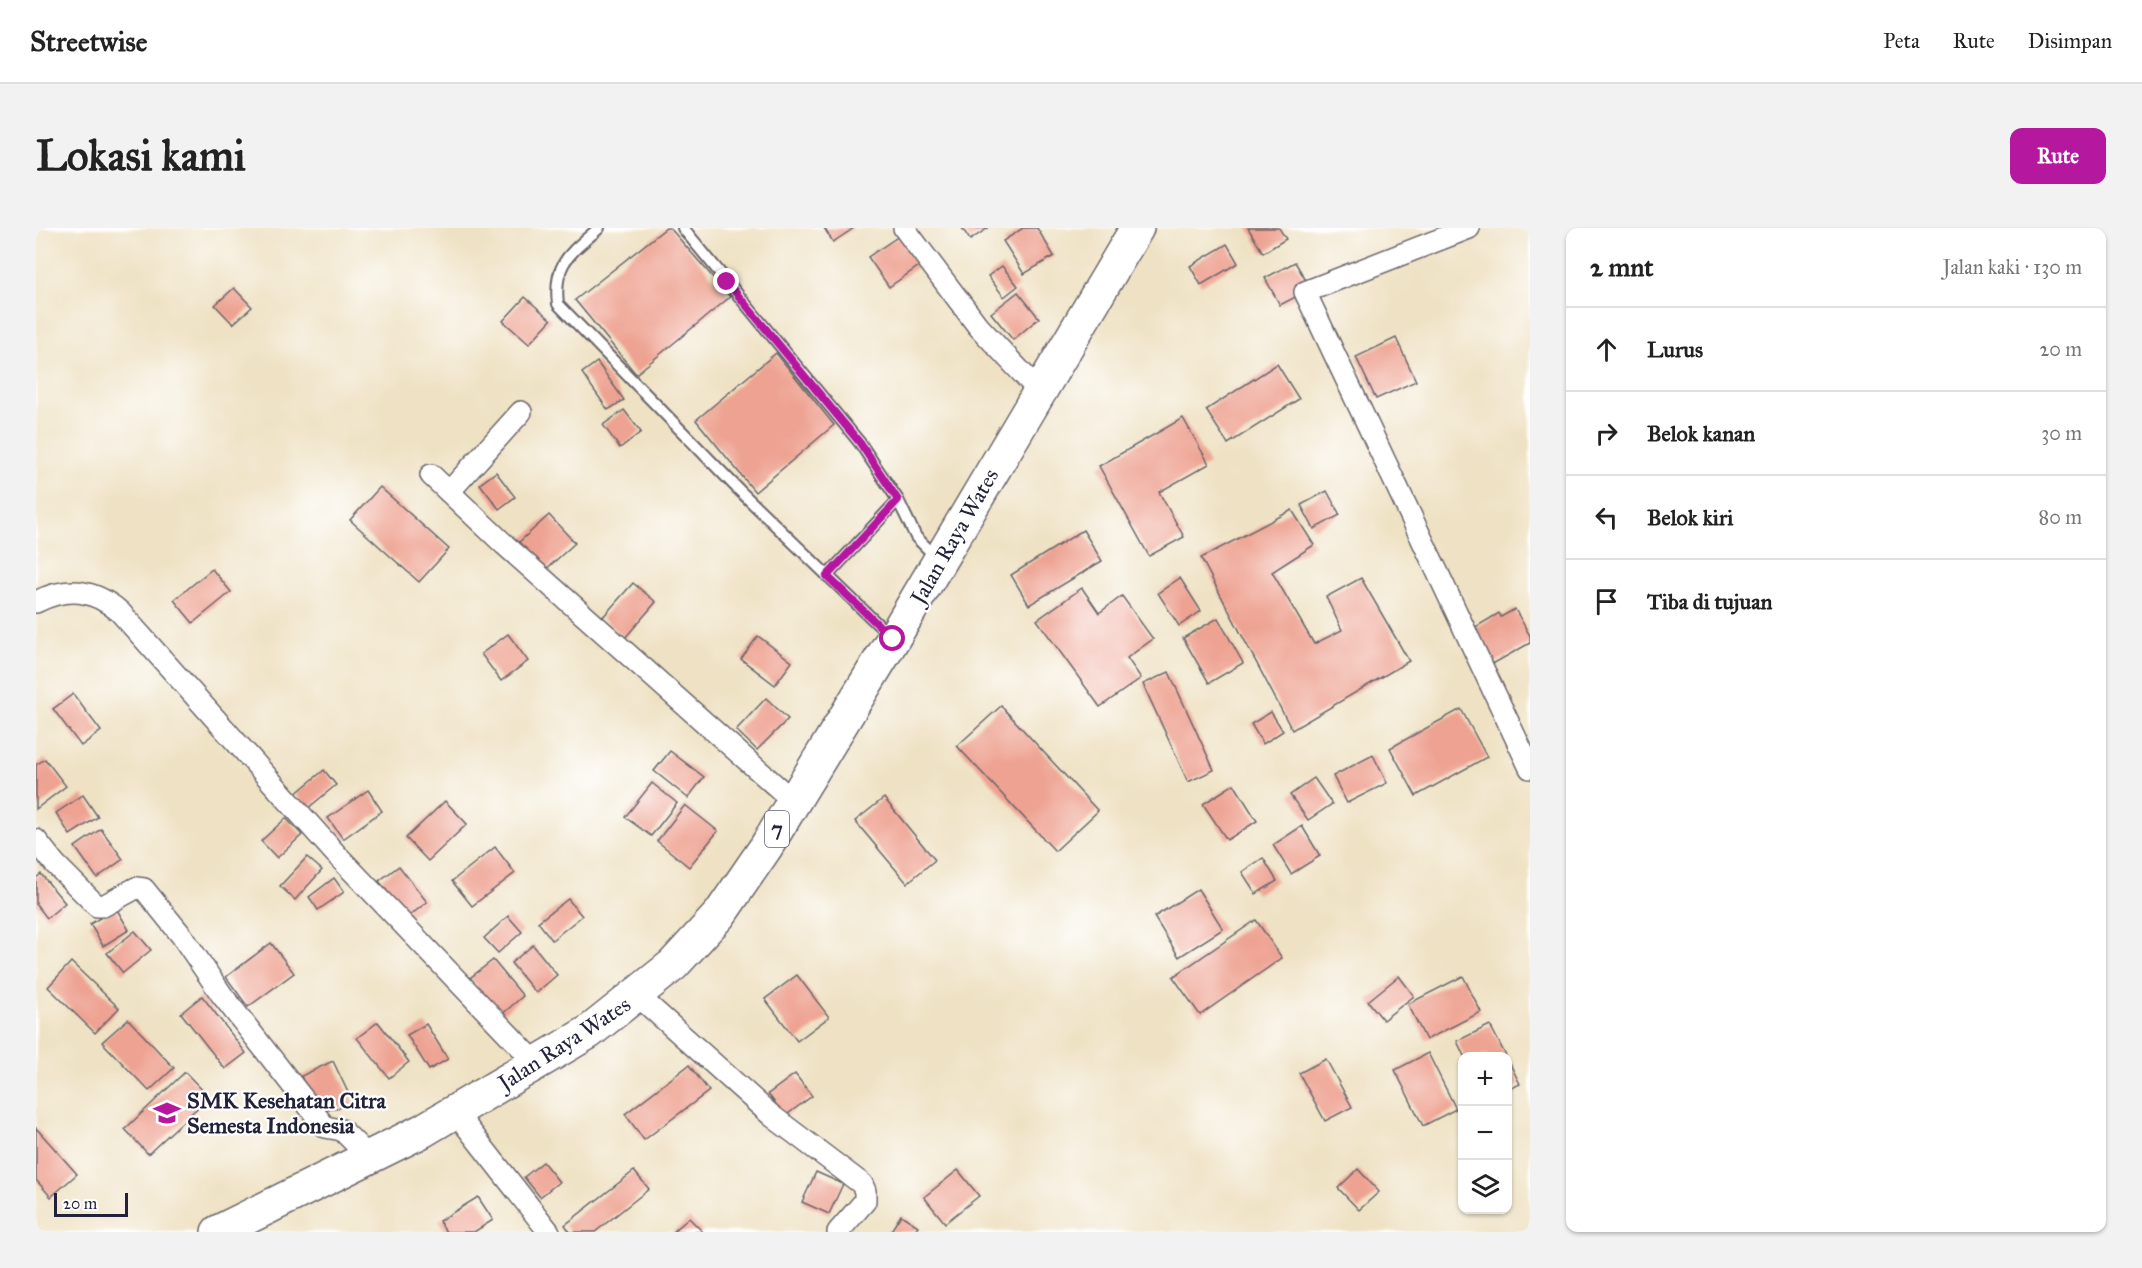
<!DOCTYPE html>
<html lang="id">
<meta charset="utf-8">
<style>
body{margin:0;font-family:"IM FELL Great Primer",serif;background:#f2f2f2;color:#222}
.controls{position:absolute;right:18px;bottom:18px;display:grid;overflow:hidden;border-radius:12px;box-shadow:0 2px 4px #0004}
.controls button{width:54px;height:54px;display:grid;place-items:center;padding:0;border:0;border-bottom:2px solid #e0e0e0;background:#fff;color:#222;font:30px sans-serif}
.scale{position:absolute;left:18px;bottom:15px;width:74px;box-sizing:border-box;padding-left:6px;border:3px solid #22223b;border-top:0;font-size:16px;line-height:21px;white-space:nowrap;color:#22223b;-webkit-text-stroke:4px #fff;paint-order:stroke}
.stop{position:absolute;width:18px;height:18px;margin:-14px;border:4px solid #b5179e;border-radius:50%;background:#fff}
.stop.end{background:#b5179e;border-color:#fff;box-shadow:0 2px 6px #0008}
.list{margin:0;padding:0;list-style:none}
h2{display:flex;justify-content:space-between;align-items:center;height:78px;margin:0;padding:0 24px;font-size:26px}
h2 small{font-size:20px;font-weight:400;color:#767676}
.list li{display:grid;grid-template-columns:39px 1fr auto;gap:18px;align-items:center;box-sizing:border-box;height:84px;padding:0 24px;border-top:2px solid #e0e0e0}
.list b{display:block;font-size:22px;white-space:nowrap}
.list em{font-size:20px;font-style:normal;color:#767676}
.icon{flex:none;width:33px;height:33px;fill:none;stroke:currentColor;stroke-width:2;stroke-linecap:round;stroke-linejoin:round}
.map{position:relative;flex:none;width:1494px;height:1004px;overflow:hidden;border-radius:12px}
header{display:flex;align-items:center;gap:36px;box-sizing:border-box;height:84px;padding:0 30px;background:#fff;border-bottom:2px solid #e0e0e0}
header strong{font-size:28px}
nav{display:flex;gap:33px;margin-inline-start:auto;font-size:21px}
.intro{display:flex;align-items:center;justify-content:space-between;box-sizing:border-box;height:144px;padding:0 36px}
h1{margin:0;font-size:42px}
.button{padding:15px 27px;border-radius:12px;background:#b5179e;color:#fff;font-size:21px;font-weight:700}
main{display:flex;gap:36px;padding:0 36px}
aside{flex:1;background:#fff;border-radius:12px;box-shadow:0 2px 4px #0004}
.map>svg:first-child{display:block}
</style>
<header>
<strong>Streetwise</strong>
<nav><a>Peta</a><a>Rute</a><a>Disimpan</a></nav>
</header>
<div class="intro"><h1>Lokasi kami</h1><a class="button">Rute</a></div>
<main>
<div class="map">
<svg width="1494" height="1004" viewBox="0 0 1494 1004">
<rect width="100%" height="100%" fill="#fff"/>
<filter id="ink" filterUnits="userSpaceOnUse"><feTurbulence type="fractalNoise" baseFrequency=".0167" numOctaves="2"/><feDisplacementMap in="SourceGraphic" scale="12" xChannelSelector="R" yChannelSelector="G"/><feConvolveMatrix kernelMatrix="1 2 1 2 8 2 1 2 1" color-interpolation-filters="sRGB"/></filter>
<filter id="wash" filterUnits="userSpaceOnUse"><feTurbulence type="fractalNoise" baseFrequency=".008" numOctaves="4" result="noise"/><feDisplacementMap in="SourceGraphic" scale="24" xChannelSelector="R" yChannelSelector="G"/><feGaussianBlur stdDeviation="1.35" result="paint"/><feColorMatrix in="noise" values="0 0 0 0 0 0 0 0 0 0 0 0 0 0 0 0 0 1.4 0 .05"/><feComposite in="paint" operator="in"/></filter>
<g filter="url(#wash)">
<rect width="100%" height="100%" fill="#efe2c4"/>
<g id="blocks">
<!-- building -->
<g fill="#eea291">
<polygon points="630,0 634,0 694,69 600,146 539,72"/>
<polygon points="788,0 818,0 797,14"/>
<polygon points="926,0 952,0 934,12"/>
<polygon points="987,0 1001,0 1018,28 988,46 967,13"/>
<polygon points="1212,0 1243,0 1250,11 1227,25"/>
<polygon points="863,8 883,38 853,59 832,29"/>
<polygon points="1191,16 1202,35 1165,57 1154,38"/>
<polygon points="1259,34 1275,61 1244,77 1229,50"/>
<polygon points="966,38 982,58 968,69 952,48"/>
<polygon points="198,60 216,79 197,96 179,77"/>
<polygon points="982,64 1003,90 977,112 955,85"/>
<polygon points="489,69 515,92 493,116 467,93"/>
<polygon points="1360,110 1380,153 1340,171 1320,129"/>
<polygon points="740,125 798,197 719,264 660,192"/>
<polygon points="561,134 588,172 572,182 546,145"/>
<polygon points="1241,136 1263,171 1192,216 1170,182"/>
<polygon points="588,182 605,204 584,220 567,197"/>
<polygon points="1147,190 1173,236 1123,264 1148,309 1113,328 1063,238"/>
<polygon points="460,244 479,269 463,281 444,256"/>
<polygon points="344,259 413,321 383,354 314,292"/>
<polygon points="1291,263 1304,287 1278,301 1265,277"/>
<polygon points="1256,282 1278,317 1236,344 1278,416 1306,402 1290,369 1325,350 1373,433 1256,502 1165,330"/>
<polygon points="513,287 539,315 507,344 481,316"/>
<polygon points="1047,302 1066,333 993,377 975,347"/>
<polygon points="176,341 195,364 157,395 138,372"/>
<polygon points="1144,350 1165,383 1143,398 1122,365"/>
<polygon points="597,355 620,374 589,410 566,390"/>
<polygon points="1046,360 1063,385 1086,368 1117,411 1091,430 1105,450 1064,479 1001,392"/>
<polygon points="1479,381 1494,408 1494,415 1453,438 1433,403 1463,385 1465,389"/>
<polygon points="1182,390 1207,435 1173,455 1147,410"/>
<polygon points="472,406 492,433 465,453 445,426"/>
<polygon points="722,408 756,434 739,457 705,431"/>
<polygon points="1133,444 1178,542 1152,554 1107,456"/>
<polygon points="37,466 65,503 45,518 17,481"/>
<polygon points="730,470 752,491 721,522 700,502"/>
<polygon points="965,478 1062,583 1019,623 921,518"/>
<polygon points="1425,481 1451,529 1380,568 1354,520"/>
<polygon points="1235,484 1247,503 1227,516 1215,496"/>
<polygon points="634,523 668,549 652,570 618,543"/>
<polygon points="1337,527 1351,555 1311,575 1297,548"/>
<polygon points="9,531 30,558 0,581 0,537"/>
<polygon points="288,542 300,557 271,581 259,566"/>
<polygon points="1278,550 1296,576 1272,592 1254,567"/>
<polygon points="616,555 641,575 615,608 589,589"/>
<polygon points="1198,556 1221,593 1191,612 1167,576"/>
<polygon points="332,562 346,583 307,611 292,590"/>
<polygon points="47,567 62,589 34,607 20,585"/>
<polygon points="848,570 899,632 871,655 819,593"/>
<polygon points="409,573 431,596 392,633 370,610"/>
<polygon points="649,577 682,603 653,639 621,613"/>
<polygon points="250,590 266,607 241,630 225,613"/>
<polygon points="1266,598 1284,628 1255,646 1237,617"/>
<polygon points="65,601 87,631 61,650 39,619"/>
<polygon points="459,619 479,645 436,678 416,653"/>
<polygon points="271,629 286,642 259,672 244,658"/>
<polygon points="1227,630 1241,653 1220,666 1206,644"/>
<polygon points="363,638 391,674 372,689 343,653"/>
<polygon points="5,646 29,675 11,690 0,676 0,650"/>
<polygon points="298,650 308,664 282,682 273,669"/>
<polygon points="1162,661 1187,701 1143,729 1118,689"/>
<polygon points="532,671 546,688 516,712 502,694"/>
<polygon points="80,680 93,702 67,718 54,696"/>
<polygon points="472,688 486,704 462,725 448,710"/>
<polygon points="1220,692 1246,730 1164,787 1137,749"/>
<polygon points="99,703 115,722 87,745 71,725"/>
<polygon points="235,715 258,745 212,779 190,749"/>
<polygon points="497,717 521,747 500,765 475,735"/>
<polygon points="457,732 487,768 464,788 434,750"/>
<polygon points="35,734 83,780 59,805 12,759"/>
<polygon points="761,747 793,789 761,813 729,771"/>
<polygon points="1363,748 1378,768 1347,792 1332,773"/>
<polygon points="1427,748 1445,784 1390,812 1372,776"/>
<polygon points="166,768 210,825 189,841 145,785"/>
<polygon points="92,791 138,840 113,863 66,814"/>
<polygon points="342,794 373,834 353,850 321,810"/>
<polygon points="390,796 412,831 393,842 371,807"/>
<polygon points="1454,797 1470,828 1428,828 1421,813"/>
<polygon points="1392,825 1420,881 1387,898 1359,842"/>
<polygon points="1290,831 1316,879 1289,893 1263,845"/>
<polygon points="1472,832 1484,856 1472,862"/>
<polygon points="297,833 318,877 281,884 265,848"/>
<polygon points="653,837 673,863 608,912 589,886"/>
<polygon points="149,844 173,869 112,926 89,901"/>
<polygon points="759,846 776,868 749,888 732,866"/>
<polygon points="0,900 41,946 15,969 0,952"/>
<polygon points="507,934 523,954 504,969 488,949"/>
<polygon points="1322,941 1343,964 1323,982 1302,960"/>
<polygon points="922,942 943,968 909,995 888,969"/>
<polygon points="598,943 613,961 559,1004 534,1004 529,997"/>
<polygon points="780,944 807,956 793,986 766,974"/>
<polygon points="442,969 457,992 438,1004 410,1004 403,993"/>
<polygon points="865,987 882,998 878,1004 854,1004"/>
<polygon points="653,990 667,1004 637,1004"/>
</g>
</g>
</g>
<g filter="url(#ink)">
<use href="#blocks" fill-opacity="0" stroke="#6a656b" stroke-width="1.5"/>
<g fill="none" stroke-linecap="round" stroke-linejoin="round">
<defs>
<g id="service">
<path d="M563 0C535 25 517 34 522 76L703 262 855 409"/>
<polyline points="647,0 824,215 862,272 880,309 900,329"/>
<polyline points="791,348 862,272"/>
</g>
<g id="minor">
<polyline points="868,0 942,98 1003,163"/>
<polyline points="1433,0 1269,64 1494,540"/>
<polyline points="395,247 469,317 758,574"/>
<polyline points="413,264 485,184"/>
<path d="M0 374C31 358 58 361 84 384L299 625 501 836"/>
<polyline points="0,612 19,636 61,678 67,678 100,660 108,661 146,708 186,767 289,899 306,902 333,929"/>
<polyline points="601,767 736,888 826,956 829,963 829,973 802,1004"/>
<polyline points="420,885 513,1004"/>
</g>
<polyline id="trunk" points="182,1004 386,903 553,804 637,737 684,686 730,619 857,411 1101,0"/>
</defs>
<!-- service casing -->
<use href="#service" stroke="#6a656b" stroke-width="14"/>
<!-- minor casing -->
<use href="#minor" stroke="#6a656b" stroke-width="24"/>
<!-- trunk casing -->
<use href="#trunk" stroke="#6a656b" stroke-width="36"/>
<!-- service -->
<use href="#service" stroke="#fff" stroke-width="10"/>
<!-- minor -->
<use href="#minor" stroke="#fff" stroke-width="21"/>
<!-- trunk -->
<use href="#trunk" stroke="#fff" stroke-width="33"/>
</g>
</g>
<g fill="none" stroke-linecap="round" stroke-linejoin="round" filter="url(#ink)">
<!-- route -->
<polyline stroke="#b5179e" stroke-width="8" points="691,54 824,215 862,272 791,348 857,411"/>
</g>
<!-- icons -->
<defs>
<symbol id="school-bare" viewBox="-9 -9 18 18"><path d="M0-5L7-2L0 1L-7-2ZM-4 1L0 2.5L4 1V4Q0 6-4 4Z" fill="#b5179e" stroke="#fff" stroke-width="2.5" paint-order="stroke"/></symbol>
</defs>
<g fill-rule="evenodd">
<use href="#school-bare" x="112" y="866" width="38" height="38"/>
</g>
<g text-anchor="middle" stroke-width="4.5" stroke-linejoin="round" paint-order="stroke">
<!-- shield labels -->
<rect fill="#fff" stroke="#646476" stroke-width="1.5" x="729" y="583" width="24" height="36" rx="4.5"/>
<g font-size="21" font-weight="bold" fill="#22223b">
<text x="741" y="608">7</text>
</g>
<!-- street labels -->
<g font-size="22" fill="#22223b" stroke="#fff">
<text transform="translate(918 308) rotate(-60)" y="8">Jalan Raya Wates</text>
<text transform="translate(528 815) rotate(-33)" y="8">Jalan Raya Wates</text>
</g>
<!-- poi labels -->
<g font-size="22" font-weight="bold" fill="#22223b" stroke="#fff" text-anchor="start">
<text x="151" y="880">SMK Kesehatan Citra<tspan x="151" dy="25">Semesta Indonesia</tspan></text>
</g>
</g>
</svg>
<div class="controls">
<button>+</button>
<button>−</button>
<button><svg class="icon" aria-label="layers" viewBox="0 0 24 24"><path d="M12 4l9 5-9 5-9-5zM3 14l9 5 9-5"/></svg></button>
</div>
<div class="scale">20 m</div>
<div class="stop" style="left:857px;top:411px"></div>
<div class="stop end" style="left:691px;top:54px"></div>
</div>
<aside>
<h2>2 mnt<small>Jalan kaki · 130 m</small></h2>
<ul class="list">
<li><svg class="icon" aria-label="ahead" viewBox="0 0 24 24"><path d="M12 20V5M6 11l6-6 6 6"/></svg><div><b>Lurus</b></div><em>20 m</em></li>
<li><svg class="icon" aria-label="right" viewBox="0 0 24 24"><path d="M7 20v-9h11M14 6l5 5-5 5"/></svg><div><b>Belok kanan</b></div><em>30 m</em></li>
<li><svg class="icon" aria-label="left" viewBox="0 0 24 24"><path d="M17 20v-9H6M10 6l-5 5 5 5"/></svg><div><b>Belok kiri</b></div><em>80 m</em></li>
<li><svg class="icon" aria-label="arrive" viewBox="0 0 24 24"><path d="M6 21V4h12l-3 4 3 4H6"/></svg><div><b>Tiba di tujuan</b></div></li>
</ul>
</aside>
</main>
